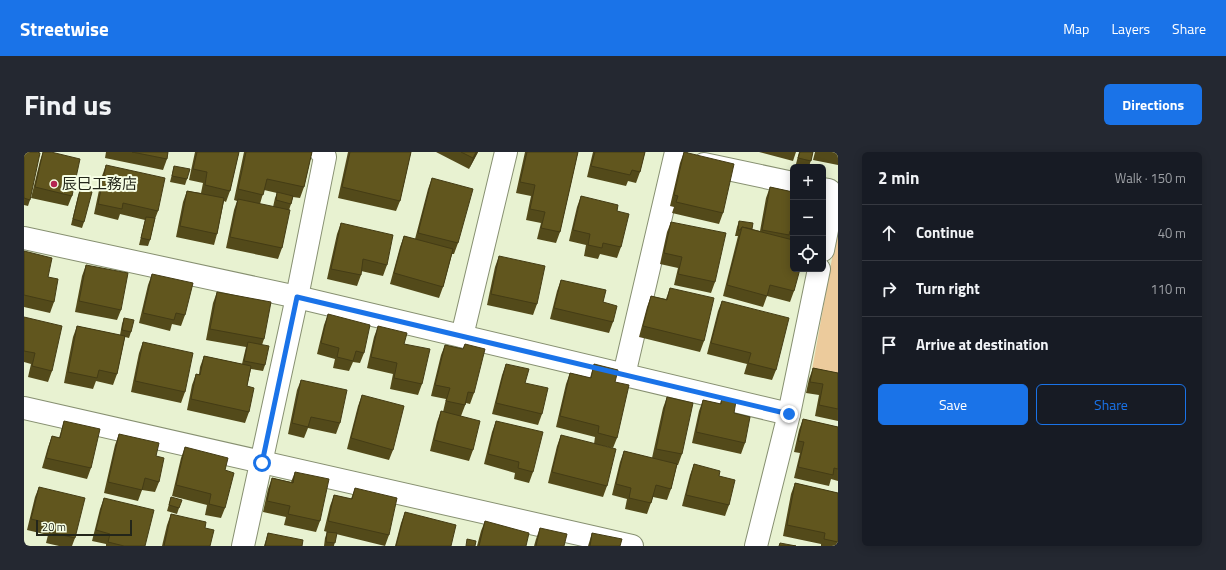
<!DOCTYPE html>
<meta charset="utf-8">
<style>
body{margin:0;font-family:"Titillium Web","Noto Sans JP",sans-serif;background:#242831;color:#f1f3f6}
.controls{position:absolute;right:12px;top:12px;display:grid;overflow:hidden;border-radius:6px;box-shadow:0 2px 10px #0003}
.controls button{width:36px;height:36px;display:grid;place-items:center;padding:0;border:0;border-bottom:1px solid #363941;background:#171b24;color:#f1f3f6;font:20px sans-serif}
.scale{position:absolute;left:12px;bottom:10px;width:96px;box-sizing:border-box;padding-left:4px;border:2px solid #23261a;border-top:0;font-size:11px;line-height:14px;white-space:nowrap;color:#23261a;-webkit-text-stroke:3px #f6fee4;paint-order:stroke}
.stop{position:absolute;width:12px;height:12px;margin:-9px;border:3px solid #1a73e8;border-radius:50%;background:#fff}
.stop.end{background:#1a73e8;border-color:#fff;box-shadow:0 1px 4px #0008}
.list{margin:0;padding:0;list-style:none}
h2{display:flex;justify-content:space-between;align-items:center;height:52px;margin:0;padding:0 16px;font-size:17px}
h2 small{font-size:13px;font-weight:400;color:#9ea1a6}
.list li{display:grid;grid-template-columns:26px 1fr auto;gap:12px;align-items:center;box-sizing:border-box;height:56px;padding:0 16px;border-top:1px solid #363941}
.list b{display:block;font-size:15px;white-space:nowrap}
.list em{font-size:13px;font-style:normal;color:#9ea1a6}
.actions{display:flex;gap:8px;padding:12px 16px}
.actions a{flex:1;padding:9px 0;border:1px solid #1a73e8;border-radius:6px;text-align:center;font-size:14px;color:#1a73e8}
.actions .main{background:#1a73e8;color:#fff}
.icon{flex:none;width:22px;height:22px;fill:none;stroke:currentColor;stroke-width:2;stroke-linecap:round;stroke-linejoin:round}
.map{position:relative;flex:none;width:814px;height:394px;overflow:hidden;border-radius:6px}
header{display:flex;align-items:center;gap:24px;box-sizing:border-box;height:56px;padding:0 20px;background:#1a73e8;color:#fff}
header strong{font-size:19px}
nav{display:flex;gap:22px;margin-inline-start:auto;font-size:14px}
.intro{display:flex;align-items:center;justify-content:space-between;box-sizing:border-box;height:96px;padding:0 24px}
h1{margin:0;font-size:28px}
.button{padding:10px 18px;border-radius:6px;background:#1a73e8;color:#fff;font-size:14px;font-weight:700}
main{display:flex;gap:24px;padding:0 24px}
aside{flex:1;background:#171b24;border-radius:6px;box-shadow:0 2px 10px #0003}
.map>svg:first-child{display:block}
</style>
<header>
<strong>Streetwise</strong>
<nav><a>Map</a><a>Layers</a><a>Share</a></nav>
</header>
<div class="intro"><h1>Find us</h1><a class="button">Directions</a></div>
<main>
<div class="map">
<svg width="814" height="394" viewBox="0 0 814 394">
<rect width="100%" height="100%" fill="#e8f2d1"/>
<!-- green -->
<polygon fill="#eccb9c" points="814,73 814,223 788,218"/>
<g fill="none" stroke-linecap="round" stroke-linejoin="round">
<defs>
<g id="minor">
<polyline points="680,12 769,31"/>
<polyline points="799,37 805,38 807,58 799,98"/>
<polyline points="0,86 273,145 765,262"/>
<polyline points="438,184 482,0"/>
<polyline points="600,223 652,0"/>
<polyline points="0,256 608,394"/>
<polyline points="219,394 273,145 301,5 297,0"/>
<polyline points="732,394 765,262 795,117"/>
</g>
</defs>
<!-- minor casing -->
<use href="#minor" stroke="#879071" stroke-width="24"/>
<!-- minor -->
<use href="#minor" stroke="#fff" stroke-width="22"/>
</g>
<!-- wall -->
<g fill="#534a1a" fill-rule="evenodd">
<polygon points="0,0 6,48 4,54 0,53"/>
<polygon points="19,0 48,44 44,54 7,46 16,9"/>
<polygon points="82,0 144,0 143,7 139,18 81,6"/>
<polygon points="171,0 215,0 206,39 202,50 200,49 193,82 190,93 152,85 159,50 163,39 177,41 179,31 165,28"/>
<path d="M220 0H288L280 35 276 46 269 45 267 52 265 58 258 96 254 107 202 96 210 58 213 49 210 48ZM240 38 253 41 251 46 249 55 236 52Z"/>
<polygon points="324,0 387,0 376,49 372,59 314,46"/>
<polygon points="412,0 454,0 445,17"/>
<polygon points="501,0 554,0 536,80 532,91 513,87 517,71 502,68 507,44 492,41"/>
<polygon points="569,0 621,0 616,20 612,31 604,29 602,34 563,25"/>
<polygon points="660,0 699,61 695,72 648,61 650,55 646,54 656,11"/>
<polygon points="735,0 772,0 769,9"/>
<polygon points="775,0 789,0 785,15 783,15 772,12"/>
<polygon points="791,0 814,0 814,13 789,8"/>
<polygon points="82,13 134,59 131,67 126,88 124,94 115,93 121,68 96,62 94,68 70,62 78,24"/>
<polygon points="150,14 163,27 161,33 146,30"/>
<polygon points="408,26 434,91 430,102 428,102 419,135 415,146 366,132 376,95 380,84 391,87 404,37"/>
<polygon points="746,35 769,40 769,117 770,139 766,150 743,144 739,155 699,144 714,84 711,84 713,75 715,69 728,77 736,79 742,46"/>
<polygon points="56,38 60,70 58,76 47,73 54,44"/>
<polygon points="557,44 593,59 597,95 593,106 576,102 574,107 560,104 562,93 545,89 553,55"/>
<polygon points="647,70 691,130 687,141 650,133 654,116 636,112 643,80"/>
<polygon points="317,71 363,113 359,124 337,119 337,123 333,134 303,127 313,82"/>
<polygon points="0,99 24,125 30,150 26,161 0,155"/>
<polygon points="475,104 513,152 509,163 463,153 471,115"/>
<polygon points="62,113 97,158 93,168 51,160 58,124"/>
<polygon points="128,122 161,163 157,174 148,172 146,179 115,171 124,133"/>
<polygon points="537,128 579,150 589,170 585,181 526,167 533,139"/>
<polygon points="646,136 680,189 676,200 615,185 623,155 627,144 642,147"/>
<polygon points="193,140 240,187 238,193 241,213 239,219 227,217 223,234 225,260 221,271 163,258 168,233 172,222 175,222 176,215 180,204 218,212 222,195 182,188 189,151"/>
<polygon points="698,149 752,218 748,228 720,222 723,212 683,202 694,159"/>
<polygon points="304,162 340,201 336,211 329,210 325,219 309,216 311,207 293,202 300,173"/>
<polygon points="0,165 28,219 24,230 4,225 7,212 0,210"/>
<polygon points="100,166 107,180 105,186 101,185 93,222 89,233 72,229 69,237 40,231 49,185 53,174 96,183 98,172"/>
<polygon points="354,174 380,192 398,232 394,243 366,237 369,222 343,216 350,185"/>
<polygon points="119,190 161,240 157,251 107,240 115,201"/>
<polygon points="441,192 450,241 446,252 442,251 437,264 449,298 445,309 406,299 413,270 417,259 419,260 422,247 407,244 417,203 421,193 439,197"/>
<polygon points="482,212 501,231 518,262 514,273 468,262 478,223"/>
<polygon points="570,212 591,230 593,286 589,296 570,292 571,285 532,275 542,232 546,221 566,226"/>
<polygon points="789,216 814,221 814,269 791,264 795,243 782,241 785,227"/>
<polygon points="277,228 316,271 312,282 284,276 280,286 264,282 273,238"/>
<polygon points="338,243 369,298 365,308 323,297 334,254"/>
<polygon points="643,245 658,302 654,313 653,313 647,337 643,348 629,345 623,362 601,357 603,347 588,343 596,310 600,299 628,306 639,256"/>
<polygon points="698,245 710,261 721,291 717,302 668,291 675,259 679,248 696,252"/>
<polygon points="779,267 814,275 814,329 807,327 805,334 770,326 776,301 770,300 775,278"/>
<polygon points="40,269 67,316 63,327 18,316 24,295 28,284 35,286"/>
<polygon points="472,269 509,320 505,331 490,327 491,321 460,312 468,280"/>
<polygon points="95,282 132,304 135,330 131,340 118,338 114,349 80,341 91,293"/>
<polygon points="537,283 583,334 579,345 524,331 533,294"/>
<polygon points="161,295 201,318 201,356 197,366 181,363 183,353 148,344 157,306"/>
<polygon points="670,312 695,324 705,353 701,364 658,354 666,323"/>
<polygon points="271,320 296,369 292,380 260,373 262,365 239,360 244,337 248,326 267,330"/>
<polygon points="771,331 814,341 814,394 797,394 797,392 759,384 767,342"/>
<polygon points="15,335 51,386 48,394 35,394 22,391 24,383 3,378 11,345"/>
<polygon points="331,336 365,383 361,394 312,382 310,394 300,394 301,386 303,380 300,379 306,354 310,343 327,347"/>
<polygon points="147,345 155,356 153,362 143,359"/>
<polygon points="80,346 121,394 82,394 82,392 68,389 76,357"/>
<polygon points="381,360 427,394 371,394 377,371"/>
<polygon points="147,362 186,394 138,394 143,373"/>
<polygon points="461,369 502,394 453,394 457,379"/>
<polygon points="516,376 540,394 510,394 512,387"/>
<polygon points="244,381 278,394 240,394"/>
<polygon points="568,381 596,394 564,394"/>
</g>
<!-- shaded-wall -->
<polygon fill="#443c15" points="452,0 454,0 445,17 449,6"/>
<!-- building -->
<g fill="#61561e" stroke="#443c15">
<polygon points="0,0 13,0 16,1 6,48 0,46"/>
<polygon points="19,0 27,0 56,7 48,44 11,35"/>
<polygon points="108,0 144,0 143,7"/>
<polygon points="173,0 215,0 206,39 181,33 183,20 169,17"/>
<polygon points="222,0 288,0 280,35 243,27 239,43 214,37"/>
<polygon points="326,0 387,0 376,49 318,35"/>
<polygon points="437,0 452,0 449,6"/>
<polygon points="503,0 554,0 536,80 517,76 521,60 506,57 511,33 496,30"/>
<polygon points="571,0 621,0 616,20 608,18 606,23 567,14"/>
<polygon points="660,0 710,12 699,61 652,50 654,44 650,43"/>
<polygon points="776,0 789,0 787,9 774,6"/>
<polygon points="82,13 141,26 134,59 99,51 98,57 74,52"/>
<polygon points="150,14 166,17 163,27 148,24"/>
<polygon points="408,26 449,37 434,91 394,81"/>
<polygon points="746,35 769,40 769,79 766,79 765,83 738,78"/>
<polygon points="56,38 68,40 60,70 49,67"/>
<polygon points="163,39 200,46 193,82 156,74"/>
<polygon points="253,40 269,44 267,52 252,48"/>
<polygon points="557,44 594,53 593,59 605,62 597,95 579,91 578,96 564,93 566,82 549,78"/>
<polygon points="214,47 266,58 258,96 206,85"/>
<polygon points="122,65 131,66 126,88 117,86"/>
<polygon points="715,69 729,71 728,77 718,75 716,78 714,78"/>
<polygon points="647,70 702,81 691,130 654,122 658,105 640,101"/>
<polygon points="317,71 369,83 363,113 339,107 337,123 307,117"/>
<polygon points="718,75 769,88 769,117 776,117 770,139 746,133 743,144 703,133"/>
<polygon points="380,84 429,97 419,135 370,121"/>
<polygon points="0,99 28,106 24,125 34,127 30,150 0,143"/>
<polygon points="475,104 521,114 513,152 467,142"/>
<polygon points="62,113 104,121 97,158 55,149"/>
<polygon points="128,122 169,131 161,163 152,161 150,168 119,161"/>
<polygon points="537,128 582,138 579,150 593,154 589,170 530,156"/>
<polygon points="646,136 690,146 680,189 619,174 627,144 643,148"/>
<polygon points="193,140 247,150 240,187 186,177"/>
<polygon points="698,149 765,166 752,218 724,211 727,201 687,191"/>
<polygon points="304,162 346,173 340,201 332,199 329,209 313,205 315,196 297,191"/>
<polygon points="0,165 38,174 28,219 8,214 11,201 0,199"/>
<polygon points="100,166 110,168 107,180 98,178"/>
<polygon points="53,174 101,184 93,222 75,218 73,226 44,220"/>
<polygon points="354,174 383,181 380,192 406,197 398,232 370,226 373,211 347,205"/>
<polygon points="119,190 169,201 161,240 111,229"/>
<polygon points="224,190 245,194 241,213 220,209"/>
<polygon points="441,192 461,197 450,241 444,240 441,253 422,249 426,236 411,233 421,193 439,197"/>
<polygon points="180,204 227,214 223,234 230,236 225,260 167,247 172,222 176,223"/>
<polygon points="482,212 505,217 501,231 524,236 518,262 472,251"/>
<polygon points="570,212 594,218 591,230 605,233 593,286 574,281 575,274 536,264 546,221 567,226"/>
<polygon points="789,216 814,221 814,257 795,253 799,232 786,230"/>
<polygon points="277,228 323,238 316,271 287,265 284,275 268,271"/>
<polygon points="338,243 380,254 369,298 327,286"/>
<polygon points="643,245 669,251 658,302 632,297"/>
<polygon points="698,245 712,249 710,261 726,265 721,291 672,280 679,248 697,252"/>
<polygon points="417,259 456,269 449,298 410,288"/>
<polygon points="779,267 814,275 814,317 810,316 809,323 774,315 780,290 774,289"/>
<polygon points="40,269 76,277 67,316 22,306 28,284 36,286"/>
<polygon points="472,269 519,280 509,320 494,316 495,310 464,302"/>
<polygon points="95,282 135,291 132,304 140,306 135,330 121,326 118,338 84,330"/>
<polygon points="537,283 592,297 583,334 528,320"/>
<polygon points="161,295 204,306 201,318 210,321 201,356 185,352 187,342 152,333"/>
<polygon points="600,299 653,312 647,337 632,333 627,351 605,346 607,336 592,332"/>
<polygon points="670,312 696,319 695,324 711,328 705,353 662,343"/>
<polygon points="271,320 305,327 296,369 264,362 266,354 243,349 248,326 269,331"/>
<polygon points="771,331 814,341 814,390 800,387 801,381 763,373"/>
<polygon points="15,335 61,346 51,386 26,380 28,372 7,367"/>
<polygon points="331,336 373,346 365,383 304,369 310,343 328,347"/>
<polygon points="147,345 158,348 155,356 145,353"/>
<polygon points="80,346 130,358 121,394 100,394 84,390 86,382 72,378"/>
<polygon points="381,360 432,373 427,394 372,394"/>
<polygon points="147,362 182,370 181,376 190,378 186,394 140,394"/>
<polygon points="461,369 505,381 502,394 455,394"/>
<polygon points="516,376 543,382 540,394 512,394"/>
<polygon points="303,380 313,381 311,391 302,390"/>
<polygon points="244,381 279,388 278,394 241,394"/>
<polygon points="568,381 598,387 596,394 566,394"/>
<polygon points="443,387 452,389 451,394 442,394"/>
<polygon points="756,391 772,394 755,394"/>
</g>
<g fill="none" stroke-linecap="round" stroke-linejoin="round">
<!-- route -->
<polyline stroke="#1a73e8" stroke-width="5" points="238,311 273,145 765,262"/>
</g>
<!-- markers -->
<circle fill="#b42451" stroke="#f6fee4" stroke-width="1.5" cx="30" cy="32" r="4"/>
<g text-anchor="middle" stroke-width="4" stroke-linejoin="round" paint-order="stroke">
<!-- poi labels -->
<g font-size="15" fill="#23261a" stroke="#f6fee4" text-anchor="start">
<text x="38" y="37">辰巳工務店</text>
</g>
</g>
</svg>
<div class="controls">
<button>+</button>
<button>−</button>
<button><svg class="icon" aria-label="locate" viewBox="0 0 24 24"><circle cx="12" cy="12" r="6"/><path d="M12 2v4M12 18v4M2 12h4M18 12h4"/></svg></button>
</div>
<div class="scale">20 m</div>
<div class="stop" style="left:238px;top:311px"></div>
<div class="stop end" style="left:765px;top:262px"></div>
</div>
<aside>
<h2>2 min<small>Walk · 150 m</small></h2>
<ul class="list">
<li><svg class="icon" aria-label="ahead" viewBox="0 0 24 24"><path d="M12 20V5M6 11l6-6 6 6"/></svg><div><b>Continue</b></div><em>40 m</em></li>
<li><svg class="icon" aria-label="right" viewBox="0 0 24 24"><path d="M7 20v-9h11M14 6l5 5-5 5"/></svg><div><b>Turn right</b></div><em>110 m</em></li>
<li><svg class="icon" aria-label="arrive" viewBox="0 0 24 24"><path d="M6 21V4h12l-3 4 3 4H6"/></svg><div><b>Arrive at destination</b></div></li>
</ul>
<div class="actions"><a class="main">Save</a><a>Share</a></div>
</aside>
</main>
